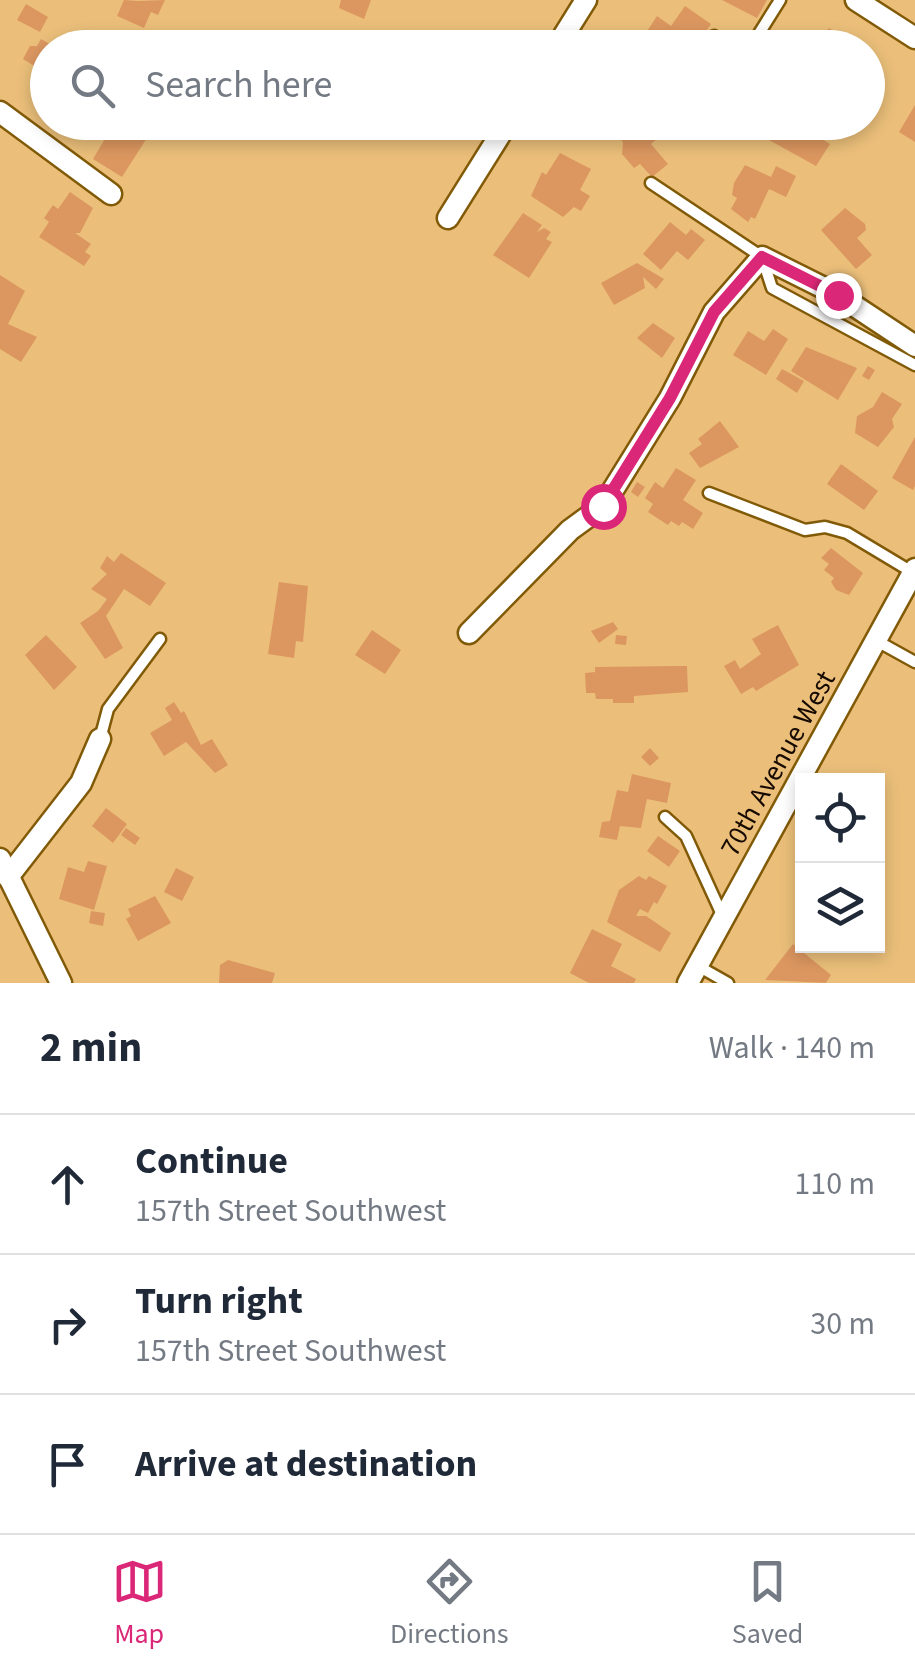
<!DOCTYPE html>
<meta charset="utf-8">
<style>
body{margin:0;font-family:"Source Sans 3",sans-serif;background:#f2f2f3;color:#1f2937}
.controls{position:absolute;right:30px;bottom:30px;display:grid;overflow:hidden;border-radius:0px;box-shadow:0 5px 15px #0003}
.controls button{width:90px;height:90px;display:grid;place-items:center;padding:0;border:0;border-bottom:2px solid #e0e1e3;background:#fff;color:#1f2937;font:50px sans-serif}
.stop{position:absolute;width:30px;height:30px;margin:-22px;border:8px solid #db2777;border-radius:50%;background:#fff}
.stop.end{background:#db2777;border-color:#fff;box-shadow:0 2px 10px #0008}
.list{margin:0;padding:0;list-style:none}
h2{display:flex;justify-content:space-between;align-items:center;height:130px;margin:0;padding:0 40px;font-size:42px}
h2 small{font-size:32px;font-weight:400;color:#747a83}
.list li{display:grid;grid-template-columns:65px 1fr auto;gap:30px;align-items:center;box-sizing:border-box;height:140px;padding:0 40px;border-top:2px solid #e0e1e3}
.list b{display:block;font-size:38px;white-space:nowrap}
.list p{margin:0;font-size:32px;white-space:nowrap;color:#747a83}
.list em{font-size:32px;font-style:normal;color:#747a83}
.icon{flex:none;width:55px;height:55px;fill:none;stroke:currentColor;stroke-width:2;stroke-linecap:round;stroke-linejoin:round}
.map{position:relative;flex:none;width:915px;height:983px;overflow:hidden}
.search{position:absolute;background:#fff;box-shadow:0 5px 15px #0003;left:30px;right:30px;top:30px;height:110px;display:flex;align-items:center;gap:25px;box-sizing:border-box;padding:0 35px;border-radius:55px;color:#747a83;font-size:38px}
.sheet{height:550px;background:#fff}
nav{display:flex;justify-content:space-around;align-items:center;box-sizing:border-box;height:140px;border-top:2px solid #e0e1e3;background:#fff;font-size:28px;color:#747a83}
nav a{display:grid;justify-items:center;gap:5px}
nav .on{color:#db2777}
.map>svg:first-child{display:block}
</style>
<div class="map">
<svg width="915" height="983" viewBox="0 0 915 983">
<rect width="100%" height="100%" fill="#ebbf7a"/>
<!-- building -->
<g fill="#dc9760">
<polygon points="124,0 138,1 165,0 158,15 151,12 144,28 117,16"/>
<polygon points="341,0 371,0 364,19 339,8"/>
<polygon points="722,0 767,0 757,18"/>
<polygon points="26,4 48,17 40,32 17,20"/>
<polygon points="685,6 711,24 698,43 688,36 675,48 648,48 640,42 657,16 671,26"/>
<polygon points="829,28 841,36 864,48 824,48 827,42 822,36"/>
<polygon points="41,39 57,48 48,48 46,73 23,59 30,46 37,46"/>
<polygon points="915,105 915,142 899,132"/>
<polygon points="115,122 141,122 152,130 122,177 93,159"/>
<polygon points="573,122 599,122 599,126 593,135"/>
<polygon points="630,122 666,122 670,128 651,144 668,164 652,177 640,164 634,168 622,154 623,142 616,134"/>
<polygon points="786,122 814,122 809,131 830,144 816,166 769,140 779,124 783,127"/>
<polygon points="560,153 591,169 580,190 590,196 581,211 574,207 563,217 531,196 542,172 546,175"/>
<polygon points="745,165 771,177 776,166 796,176 786,197 769,189 755,219 751,217 748,222 731,209 737,198 732,195 734,183"/>
<polygon points="70,192 93,208 80,233 75,233 91,244 85,252 91,256 84,266 39,237 49,222 44,218 53,205 58,209"/>
<polygon points="845,208 865,224 866,230 857,238 872,255 856,269 821,230"/>
<polygon points="523,213 542,225 537,232 544,228 551,232 546,239 552,242 529,278 493,255"/>
<polygon points="670,222 686,235 691,229 705,240 688,260 677,251 661,270 643,254"/>
<polygon points="637,263 664,279 656,289 643,277 645,288 614,305 601,283"/>
<polygon points="0,275 25,291 8,324 37,337 21,362 0,349"/>
<polygon points="653,323 675,338 662,358 637,338"/>
<polygon points="773,329 788,339 766,375 733,355 748,331 764,341"/>
<polygon points="806,347 857,368 838,400 791,371"/>
<polygon points="868,366 875,370 869,380 862,376"/>
<polygon points="782,369 804,381 797,393 776,379"/>
<polygon points="882,392 902,404 892,419 894,427 878,447 855,433 857,416 873,407"/>
<polygon points="720,421 739,447 700,468 689,453 702,444 698,439"/>
<polygon points="915,437 915,486 913,490 892,478"/>
<polygon points="841,464 878,491 864,510 827,484"/>
<polygon points="676,468 696,480 683,500 703,513 693,529 682,522 679,526 671,521 668,525 648,512 653,504 645,498 655,482 663,488"/>
<polygon points="637,482 645,487 638,497 631,492"/>
<polygon points="831,548 863,573 849,595 836,590 831,582 834,578 824,570 829,564 821,558"/>
<polygon points="121,553 166,583 150,606 124,589 106,616 123,648 105,659 80,623 98,611 107,599 91,589 107,574 100,568 107,556 114,562"/>
<polygon points="279,582 308,586 303,642 296,641 294,658 268,654"/>
<polygon points="613,622 618,629 599,643 591,631"/>
<polygon points="778,625 799,665 756,691 753,687 741,694 724,666 735,660 740,669 761,654 752,639"/>
<polygon points="372,630 401,650 385,674 355,655"/>
<polygon points="46,635 77,667 54,690 25,655"/>
<polygon points="616,635 627,636 626,645 615,644"/>
<polygon points="677,666 687,666 688,692 634,696 634,703 613,703 613,699 596,699 595,693 586,693 585,673 595,672 595,667"/>
<polygon points="174,702 181,713 184,711 201,745 212,739 228,765 215,773 186,742 164,756 150,733 172,720 165,708"/>
<polygon points="650,748 659,758 650,766 641,757"/>
<polygon points="632,774 671,783 667,803 647,799 641,828 620,826 617,840 599,837 602,822 610,821 617,790 628,792"/>
<polygon points="106,808 127,824 113,843 92,826"/>
<polygon points="126,828 140,838 135,845 121,835"/>
<polygon points="658,836 680,851 669,867 647,851"/>
<polygon points="88,861 107,866 94,910 59,899 68,867 84,872"/>
<polygon points="176,868 194,877 182,901 164,892"/>
<polygon points="639,876 646,880 649,876 667,886 657,904 654,902 648,913 640,909 636,916 646,916 671,933 660,952 607,922 619,890"/>
<polygon points="155,896 171,923 138,941 126,919 131,916 128,909"/>
<polygon points="91,911 105,913 103,926 89,923"/>
<polygon points="592,929 622,944 611,966 636,979 634,983 589,983 570,973"/>
<polygon points="793,944 831,975 826,983 765,980"/>
<polygon points="228,960 275,973 272,983 219,983 220,965"/>
</g>
<g fill="none" stroke-linecap="round" stroke-linejoin="round">
<defs>
<g id="lane">
<polyline points="714,36 732,48"/>
<polyline points="750,48 780,0"/>
<polyline points="651,183 762,257 772,288 915,365"/>
<polyline points="709,493 805,530 825,527 847,533 912,572"/>
<polyline points="877,641 915,662"/>
<polyline points="100,739 108,709 160,639"/>
<polyline points="665,817 686,836 723,917"/>
<polyline points="698,966 728,983"/>
</g>
<g id="street">
<polyline points="856,0 915,38"/>
<polyline points="556,48 586,0"/>
<polyline points="0,112 111,194"/>
<polyline points="448,218 508,122"/>
<polyline points="469,633 570,530 603,506 670,398 714,312 762,257 838,295 915,346"/>
<polyline points="0,859 61,983"/>
<polyline points="8,877 81,783 100,739"/>
<polyline points="688,983 915,569"/>
</g>
</defs>
<!-- lane casing -->
<use href="#lane" stroke="#815a07" stroke-width="15"/>
<!-- street casing -->
<use href="#street" stroke="#815a07" stroke-width="25"/>
<!-- lane -->
<use href="#lane" stroke="#fff" stroke-width="10"/>
<!-- street -->
<use href="#street" stroke="#fff" stroke-width="20"/>
</g>
<g fill="none" stroke-linecap="round" stroke-linejoin="round">
<!-- route -->
<polyline stroke="#db2777" stroke-width="12" points="603,506 670,398 714,312 762,257 838,295"/>
</g>
<g text-anchor="middle" stroke-width="8" stroke-linejoin="round" paint-order="stroke">
<!-- street labels -->
<g font-size="28" fill="#160a00" stroke="#ebbf7a">
<text transform="translate(777 763) rotate(-61)" y="10">70th Avenue West</text>
</g>
</g>
</svg>
<div class="controls">
<button><svg class="icon" aria-label="locate" viewBox="0 0 24 24"><circle cx="12" cy="12" r="6"/><path d="M12 2v4M12 18v4M2 12h4M18 12h4"/></svg></button>
<button><svg class="icon" aria-label="layers" viewBox="0 0 24 24"><path d="M12 4l9 5-9 5-9-5zM3 14l9 5 9-5"/></svg></button>
</div>
<div class="stop" style="left:603px;top:506px"></div>
<div class="stop end" style="left:838px;top:295px"></div>
<div class="search"><svg class="icon" aria-label="search" viewBox="0 0 24 24"><circle cx="10" cy="10" r="6"/><path d="M15 15l6 6"/></svg>Search here</div>
</div>
<section class="sheet">
<h2>2 min<small>Walk · 140 m</small></h2>
<ul class="list">
<li><svg class="icon" aria-label="ahead" viewBox="0 0 24 24"><path d="M12 20V5M6 11l6-6 6 6"/></svg><div><b>Continue</b><p>157th Street Southwest</p></div><em>110 m</em></li>
<li><svg class="icon" aria-label="right" viewBox="0 0 24 24"><path d="M7 20v-9h11M14 6l5 5-5 5"/></svg><div><b>Turn right</b><p>157th Street Southwest</p></div><em>30 m</em></li>
<li><svg class="icon" aria-label="arrive" viewBox="0 0 24 24"><path d="M6 21V4h12l-3 4 3 4H6"/></svg><div><b>Arrive at destination</b></div></li>
</ul>
</section>
<nav>
<a class="on"><svg class="icon" aria-label="map" viewBox="0 0 24 24"><path d="M3 6l6-2 6 2 6-2v14l-6 2-6-2-6 2zM9 4v14M15 6v14"/></svg>Map</a>
<a><svg class="icon" aria-label="directions" viewBox="0 0 24 24"><path d="M12 3l9 9-9 9-9-9zM9 14v-3h6M13 9l2 2-2 2"/></svg>Directions</a>
<a><svg class="icon" aria-label="saved" viewBox="0 0 24 24"><path d="M7 4h10v16l-5-4-5 4z"/></svg>Saved</a>
</nav>
